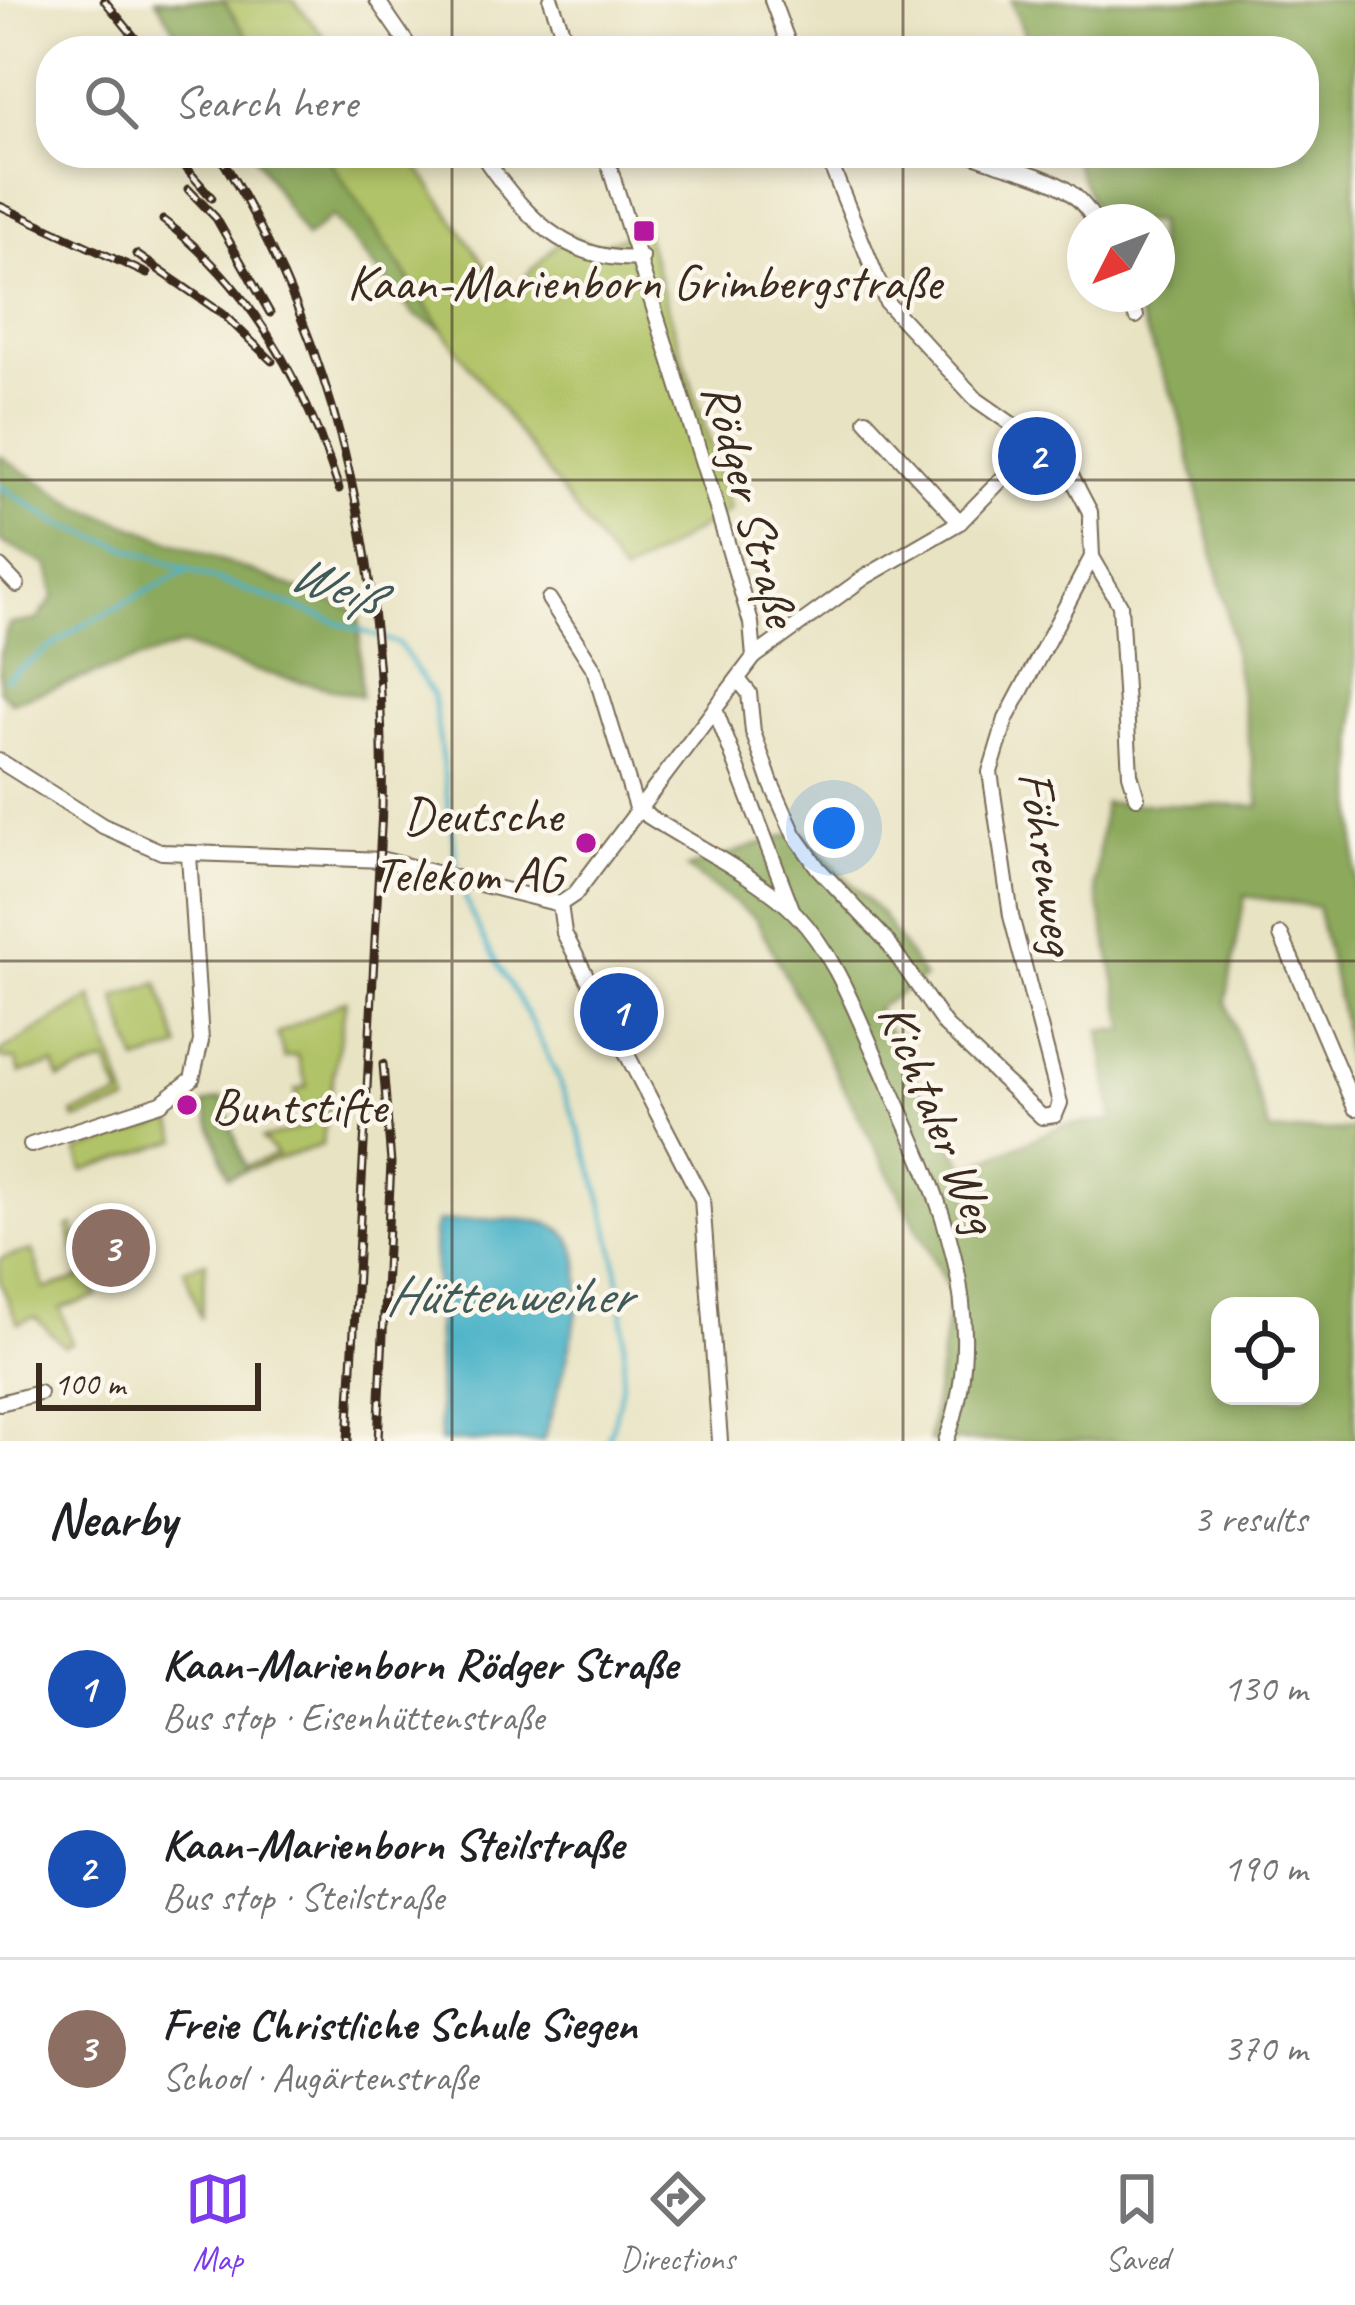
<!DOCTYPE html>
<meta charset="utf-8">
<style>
body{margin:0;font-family:Caveat,sans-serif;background:#f6f6f6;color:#202124}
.controls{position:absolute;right:36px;bottom:36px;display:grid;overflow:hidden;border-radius:24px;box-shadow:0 6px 18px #0003}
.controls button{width:108px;height:108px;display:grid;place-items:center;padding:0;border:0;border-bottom:3px solid #e0e0e0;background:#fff;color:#202124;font:60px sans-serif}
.compass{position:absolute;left:1067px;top:204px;width:108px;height:108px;border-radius:50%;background:#fff;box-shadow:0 6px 18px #0003;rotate:228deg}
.scale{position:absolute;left:36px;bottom:30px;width:225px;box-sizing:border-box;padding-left:12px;border:6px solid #3b2a1e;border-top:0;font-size:33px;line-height:42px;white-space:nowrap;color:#3b2a1e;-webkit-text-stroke:9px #fbf7ec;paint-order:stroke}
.you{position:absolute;left:834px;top:828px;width:42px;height:42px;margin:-30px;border:9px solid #fff;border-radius:50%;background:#1a73e8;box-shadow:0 0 0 18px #1a73e833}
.badge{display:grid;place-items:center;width:78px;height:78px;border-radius:50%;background:#7c3aed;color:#fff;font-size:39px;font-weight:700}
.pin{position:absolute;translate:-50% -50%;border:6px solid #fff;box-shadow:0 3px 12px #0006}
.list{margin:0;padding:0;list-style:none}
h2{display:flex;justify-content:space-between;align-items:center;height:156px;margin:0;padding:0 48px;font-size:51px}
h2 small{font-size:39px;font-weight:400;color:#757577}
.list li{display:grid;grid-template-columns:78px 1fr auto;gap:36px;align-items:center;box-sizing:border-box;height:180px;padding:0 48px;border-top:3px solid #e0e0e0}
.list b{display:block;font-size:45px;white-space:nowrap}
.list p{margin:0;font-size:39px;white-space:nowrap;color:#757577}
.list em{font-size:39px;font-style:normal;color:#757577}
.icon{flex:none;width:66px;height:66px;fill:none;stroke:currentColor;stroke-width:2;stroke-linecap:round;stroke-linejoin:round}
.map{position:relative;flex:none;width:1355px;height:1441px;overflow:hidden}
.search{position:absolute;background:#fff;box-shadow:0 6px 18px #0003;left:36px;right:36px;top:36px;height:132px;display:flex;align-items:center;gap:30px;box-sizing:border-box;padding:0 42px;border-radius:48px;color:#757577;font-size:45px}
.sheet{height:696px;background:#fff}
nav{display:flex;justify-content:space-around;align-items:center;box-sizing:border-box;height:168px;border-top:3px solid #e0e0e0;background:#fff;font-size:33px;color:#757577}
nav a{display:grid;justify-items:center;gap:6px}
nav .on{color:#7c3aed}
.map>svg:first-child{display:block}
</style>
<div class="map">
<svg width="1355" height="1441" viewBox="0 0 1355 1441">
<rect width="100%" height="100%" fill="#fbf7ec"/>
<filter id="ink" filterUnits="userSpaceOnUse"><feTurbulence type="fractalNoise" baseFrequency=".00833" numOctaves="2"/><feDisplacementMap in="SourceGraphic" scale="24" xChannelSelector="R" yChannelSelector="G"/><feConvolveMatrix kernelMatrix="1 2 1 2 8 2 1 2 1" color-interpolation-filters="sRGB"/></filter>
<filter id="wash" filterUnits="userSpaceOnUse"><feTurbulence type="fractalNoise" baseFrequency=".004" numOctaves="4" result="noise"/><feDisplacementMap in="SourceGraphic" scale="48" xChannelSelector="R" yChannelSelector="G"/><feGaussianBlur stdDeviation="2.7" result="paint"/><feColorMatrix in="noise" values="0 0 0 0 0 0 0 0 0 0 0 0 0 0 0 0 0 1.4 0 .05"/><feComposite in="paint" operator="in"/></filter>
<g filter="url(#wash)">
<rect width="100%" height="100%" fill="#e8e3c2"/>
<!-- green -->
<g fill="#b1c367" stroke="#767642" stroke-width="3">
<polygon points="223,0 293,0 336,51 257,51"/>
<polygon points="325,153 408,153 506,296 567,234 595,247 644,229 730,510 623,575 442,329"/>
<polygon points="158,983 180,1048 137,1062 115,997"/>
<polygon points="92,997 128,1103 75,1120 73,1113 121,1097 106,1062 59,1079 54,1064 20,1073 16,1060 0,1058 0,1052"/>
<polygon points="346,1000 322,1145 246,1170 245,1166 277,1155 262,1139 307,1127 295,1090 307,1086 297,1055 285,1058 277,1034"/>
<polygon points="172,1121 178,1140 83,1171 77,1151"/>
<polygon points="73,1225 97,1297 60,1308 72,1343 64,1346 35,1317 18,1323 0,1282 0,1259 32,1250 45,1289 83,1277 67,1227"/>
<polygon points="206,1262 201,1319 184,1269"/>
</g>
<!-- forest -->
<g fill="#8ca95c" stroke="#646a3d" stroke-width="3" fill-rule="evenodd">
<polygon points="156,0 223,0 257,51 188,51"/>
<path d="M1011 0H1355V1441H929L951 1293 756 919 687 868 800 831 882 915 924 978 876 1009 966 1169 1064 1125 1113 1121 1100 1030H1126L1095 886 1104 803 1260 806 1225 602 1177 407 1130 294H1157V222H1100L1071 153H1304V51H1031ZM1245 896 1317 907 1342 1016 1354 1130 1270 1132 1226 1002ZM1220 1306H1310V1396H1220Z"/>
<polygon points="253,153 325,153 442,329 414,315 332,216 306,238"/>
<polygon points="0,456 80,507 359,612 361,696 257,671 182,645 11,702 0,691 0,654 9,624 37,620 54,597 49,566 0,541"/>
<polygon points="222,1098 246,1170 228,1177 204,1104"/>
</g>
<!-- water -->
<path fill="#48b2c7" stroke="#426e72" stroke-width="3" d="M482 1219C507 1221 544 1215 564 1232 604 1267 555 1398 543 1441H440L434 1231 438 1222Z"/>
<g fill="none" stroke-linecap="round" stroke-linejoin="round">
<!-- stream -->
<g stroke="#48b2c7" stroke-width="4.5">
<polyline points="0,486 59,524 399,644 433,695 458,873"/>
<polyline points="6,678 83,625 186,571"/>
<path d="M461 884C474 933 509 979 532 1024 588 1132 656 1322 607 1441"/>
</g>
</g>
</g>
<g filter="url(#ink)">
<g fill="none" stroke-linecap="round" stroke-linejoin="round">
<defs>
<g id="minor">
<polyline points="377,0 412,51"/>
<polyline points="551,0 569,51"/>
<polyline points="772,0 791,51"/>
<path d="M481 153C521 213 566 264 642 258"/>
<path d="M969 153C1017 174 1070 173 1095 222"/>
<polyline points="1127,294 1136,316"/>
<polyline points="866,420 960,522"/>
<polyline points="1092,557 1120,605 1130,774 1137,797"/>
<polyline points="0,567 17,585"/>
<polyline points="549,599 594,669 636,808"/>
<polyline points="754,657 865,577 960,522 1038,442"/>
<polyline points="740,682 749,693 753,732 771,783 794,834 818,868 886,940 945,1025 1042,1117 1055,1115 1060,1103 1011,916 990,772 1006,719 1092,557 1090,512 1063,460 977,400 887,303 826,153"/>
<polyline points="716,712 792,909"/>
<polyline points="0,761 103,826 162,852 384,860 560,904 575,894 754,657 751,623 712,492 605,153"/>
<path d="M636 808C681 839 760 877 796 914 834 954 854 1008 876 1057 931 1179 997 1306 946 1441"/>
<polyline points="560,904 564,933 702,1199 720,1441"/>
<polyline points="1281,935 1355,1108"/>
<polyline points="31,1145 161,1103 192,1079 201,1041 189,855"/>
<polyline points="0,1403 39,1393"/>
</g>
</defs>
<!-- minor casing -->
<use href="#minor" stroke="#786b57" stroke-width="18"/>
<!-- minor -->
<use href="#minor" stroke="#fff" stroke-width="14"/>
<defs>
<g id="rail">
<polyline points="104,0 146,51"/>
<polyline points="173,153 212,198"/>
<path d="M218 153C342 351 387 579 382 810L348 1441"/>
<polyline points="188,189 216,218 270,313"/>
<polyline points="0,206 147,274"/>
<path d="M163 220C252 287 305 384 339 489"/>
<polyline points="136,254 223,314 272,361"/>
<polyline points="378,1441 391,1163 383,1064"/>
</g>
</defs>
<!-- rail casing -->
<use href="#rail" stroke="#3b2a1e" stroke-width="9"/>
<!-- rail -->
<use href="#rail" stroke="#fbf7ec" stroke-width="4.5" stroke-dasharray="14" stroke-linecap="butt"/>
</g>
</g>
<!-- grid -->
<path fill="none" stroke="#3b2a1e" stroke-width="3" stroke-opacity="0.55" d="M452 0V51M903 0V51M452 153V1441M903 153V1441M0 480H1355M0 961H1355"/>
<!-- markers -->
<g fill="#b5179e" stroke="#fbf7ec" stroke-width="4.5">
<rect x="632" y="219" width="24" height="24" rx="6"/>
<circle cx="586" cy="843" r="12"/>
<circle cx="187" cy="1105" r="12"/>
</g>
<g text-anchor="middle" stroke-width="9" stroke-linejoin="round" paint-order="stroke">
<!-- poi labels -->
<g font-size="51" fill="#3b2a1e" stroke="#fbf7ec">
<text x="644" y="299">Kaan-Marienborn Grimbergstraße</text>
<text x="562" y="832" text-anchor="end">Deutsche<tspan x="562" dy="59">Telekom AG</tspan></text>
<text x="211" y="1123" text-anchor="start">Buntstifte</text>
</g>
<!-- street labels -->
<g font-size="51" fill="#3b2a1e" stroke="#fbf7ec">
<text transform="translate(752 504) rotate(75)" y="18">Rödger Straße</text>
<text transform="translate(1049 862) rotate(82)" y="18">Föhrenweg</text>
<text transform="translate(940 1117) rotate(68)" y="18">Kichtaler Weg</text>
</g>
<!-- water labels -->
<g font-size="54" font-style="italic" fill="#405a59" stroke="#fbf7ec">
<text transform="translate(335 583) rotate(19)" y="19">Weiß</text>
<text x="508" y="1313">Hüttenweiher</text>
</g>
</g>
</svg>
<div class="controls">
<button><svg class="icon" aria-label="locate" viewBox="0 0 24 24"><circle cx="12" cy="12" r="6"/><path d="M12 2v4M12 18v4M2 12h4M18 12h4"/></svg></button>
</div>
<svg class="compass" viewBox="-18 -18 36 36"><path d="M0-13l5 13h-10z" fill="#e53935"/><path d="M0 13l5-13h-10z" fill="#757577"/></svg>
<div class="scale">100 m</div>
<div class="you"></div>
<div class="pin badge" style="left:619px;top:1012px;background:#1a4fb4">1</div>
<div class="pin badge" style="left:1037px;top:456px;background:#1a4fb4">2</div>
<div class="pin badge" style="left:111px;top:1248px;background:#8d6e63">3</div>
<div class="search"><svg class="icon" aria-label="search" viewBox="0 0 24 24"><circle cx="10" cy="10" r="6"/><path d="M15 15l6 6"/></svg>Search here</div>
</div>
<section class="sheet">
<h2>Nearby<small>3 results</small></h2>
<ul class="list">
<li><span class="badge" style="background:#1a4fb4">1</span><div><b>Kaan-Marienborn Rödger Straße</b><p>Bus stop · Eisenhüttenstraße</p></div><em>130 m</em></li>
<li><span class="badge" style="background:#1a4fb4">2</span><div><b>Kaan-Marienborn Steilstraße</b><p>Bus stop · Steilstraße</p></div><em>190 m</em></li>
<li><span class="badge" style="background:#8d6e63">3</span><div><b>Freie Christliche Schule Siegen</b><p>School · Augärtenstraße</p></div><em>370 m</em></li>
</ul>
</section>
<nav>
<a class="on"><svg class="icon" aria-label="map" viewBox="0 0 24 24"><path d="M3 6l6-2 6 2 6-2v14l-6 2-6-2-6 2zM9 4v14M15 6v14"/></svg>Map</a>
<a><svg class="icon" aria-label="directions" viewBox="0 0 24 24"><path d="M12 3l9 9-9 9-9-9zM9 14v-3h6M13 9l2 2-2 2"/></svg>Directions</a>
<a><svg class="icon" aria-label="saved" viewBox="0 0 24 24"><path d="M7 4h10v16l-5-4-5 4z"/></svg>Saved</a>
</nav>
